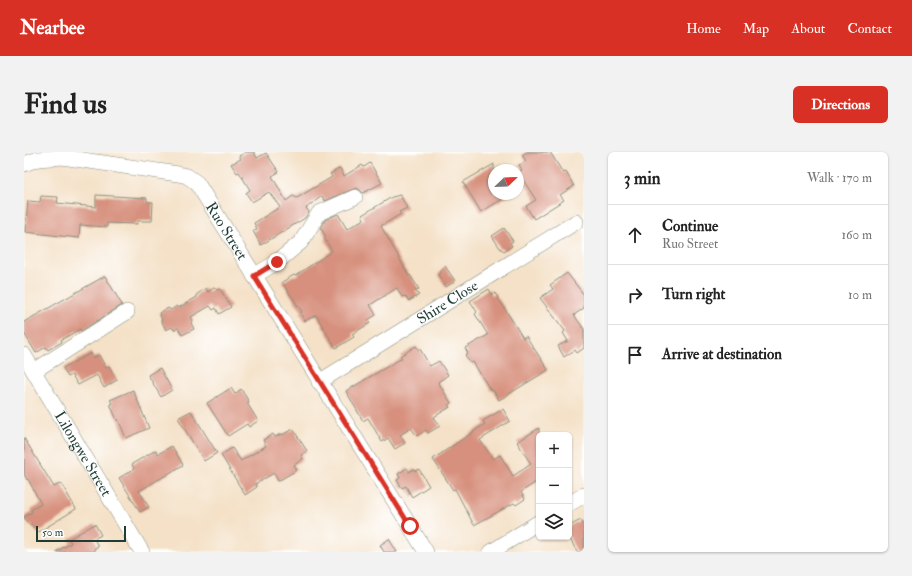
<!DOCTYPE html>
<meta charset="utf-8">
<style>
body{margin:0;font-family:"IM FELL Double Pica",serif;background:#f2f2f2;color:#222}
.controls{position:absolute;right:12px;bottom:12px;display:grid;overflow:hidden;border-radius:6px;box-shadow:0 1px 3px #0004}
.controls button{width:36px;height:36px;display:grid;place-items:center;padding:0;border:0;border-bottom:1px solid #e0e0e0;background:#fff;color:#222;font:20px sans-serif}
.compass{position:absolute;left:464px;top:12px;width:36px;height:36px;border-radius:50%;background:#fff;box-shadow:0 1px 3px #0004;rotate:67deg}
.scale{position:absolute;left:12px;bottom:10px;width:90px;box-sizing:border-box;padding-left:4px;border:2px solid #1f3d34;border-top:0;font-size:11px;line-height:14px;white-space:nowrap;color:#1f3d34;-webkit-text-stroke:3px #fff;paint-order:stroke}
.stop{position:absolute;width:12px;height:12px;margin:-9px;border:3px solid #d93025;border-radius:50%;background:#fff}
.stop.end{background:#d93025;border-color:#fff;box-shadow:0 1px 4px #0008}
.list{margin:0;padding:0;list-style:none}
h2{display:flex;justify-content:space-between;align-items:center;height:52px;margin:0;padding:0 16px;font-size:17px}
h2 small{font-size:13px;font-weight:400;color:#767676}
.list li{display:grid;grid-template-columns:26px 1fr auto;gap:12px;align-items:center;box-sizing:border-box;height:60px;padding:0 16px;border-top:1px solid #e0e0e0}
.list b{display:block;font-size:15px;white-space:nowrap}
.list p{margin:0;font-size:13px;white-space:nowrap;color:#767676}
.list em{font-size:13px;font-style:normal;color:#767676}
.icon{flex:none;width:22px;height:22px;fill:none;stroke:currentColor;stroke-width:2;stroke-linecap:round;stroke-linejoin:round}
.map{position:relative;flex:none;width:560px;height:400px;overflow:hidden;border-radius:6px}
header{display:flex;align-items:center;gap:24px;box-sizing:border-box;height:56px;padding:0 20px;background:#d93025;color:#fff}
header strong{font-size:19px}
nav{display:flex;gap:22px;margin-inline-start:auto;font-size:14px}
.intro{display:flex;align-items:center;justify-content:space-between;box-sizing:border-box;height:96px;padding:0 24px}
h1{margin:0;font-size:28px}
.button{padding:10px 18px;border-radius:6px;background:#d93025;color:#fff;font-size:14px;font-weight:700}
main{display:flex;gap:24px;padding:0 24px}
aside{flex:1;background:#fff;border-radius:6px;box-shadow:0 1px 3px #0004}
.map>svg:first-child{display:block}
</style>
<header>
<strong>Nearbee</strong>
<nav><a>Home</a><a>Map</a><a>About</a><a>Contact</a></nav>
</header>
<div class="intro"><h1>Find us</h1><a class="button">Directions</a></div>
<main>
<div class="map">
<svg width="560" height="400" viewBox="0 0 560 400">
<rect width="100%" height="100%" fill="#fff"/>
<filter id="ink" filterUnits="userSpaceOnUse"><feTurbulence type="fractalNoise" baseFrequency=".025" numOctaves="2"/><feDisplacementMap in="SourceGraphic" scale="8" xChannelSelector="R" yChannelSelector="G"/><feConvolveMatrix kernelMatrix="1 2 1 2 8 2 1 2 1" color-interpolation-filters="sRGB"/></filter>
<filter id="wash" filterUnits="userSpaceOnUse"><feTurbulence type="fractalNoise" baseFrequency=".012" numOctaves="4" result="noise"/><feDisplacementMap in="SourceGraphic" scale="16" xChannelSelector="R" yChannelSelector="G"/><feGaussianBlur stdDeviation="0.9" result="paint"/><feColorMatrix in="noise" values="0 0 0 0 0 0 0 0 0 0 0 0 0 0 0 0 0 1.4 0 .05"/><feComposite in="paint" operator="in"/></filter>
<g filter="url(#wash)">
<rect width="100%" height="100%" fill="#f4e1c7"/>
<g id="blocks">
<!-- building -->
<g fill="#d7907d">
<polygon points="222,0 230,0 233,6 242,1 255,20 248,24 262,49 269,44 273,46 308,25 306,22 316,16 320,24 338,13 340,15 346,11 358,31 339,41 336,38 332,36 301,49 298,44 282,56 285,60 281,66 237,93 229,79 233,77 230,71 256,55 245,40 228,50 222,41 226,38 215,20 213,21 207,12 217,7 215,4"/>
<polygon points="503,0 526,0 539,21 542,20 550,34 536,43 540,48 510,67 502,54 512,48 494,20 498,18 495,13 502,9 498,3"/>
<polygon points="470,12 470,42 487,42 457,60 439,30"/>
<polygon points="72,43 123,46 123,50 129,50 128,69 113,69 113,72 83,71 83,75 56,73 55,86 1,80 4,49 16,50 17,44 34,45 33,51 72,55"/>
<polygon points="376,43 383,56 375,60 377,62 357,74 385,124 386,123 395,137 391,139 395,143 385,149 381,144 378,145 373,136 346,153 352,163 344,168 346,171 328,182 330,185 312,196 292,163 281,169 276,161 278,160 258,130 270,123 271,124 308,99 300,86 302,85 297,76 301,68 314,62 323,77 340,67 338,63 368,45"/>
<polygon points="480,76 489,89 486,91 488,94 480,99 476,96 468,84"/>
<polygon points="421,114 431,129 422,135 414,123"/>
<polygon points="543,121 560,143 560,156 550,163 560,177 560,196 553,201 551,198 540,205 534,194 544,189 539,181 541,179 516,146 529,137 526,133"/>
<polygon points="81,124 98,153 57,179 56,177 37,188 38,190 24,198 22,195 12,201 0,181 0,170"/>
<polygon points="191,135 193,138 196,137 207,155 195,162 192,156 189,158 186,154 167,165 169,168 167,171 170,177 158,183 154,176 150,178 148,175 142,178 137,168 138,168 135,161 144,156 147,158 153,154 154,156 173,145 172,143 182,136 184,140"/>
<polygon points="465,137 468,143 471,141 499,186 502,184 524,218 475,248 469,238 467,239 449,210 446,211 441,203 444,201 441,196 464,183 451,162 453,160 446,149"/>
<polygon points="392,194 395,198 396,197 406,214 415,209 424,223 414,230 427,251 424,253 426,255 410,265 416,274 404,281 402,278 393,284 387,276 376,283 381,291 371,297 364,286 358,290 344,266 339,269 322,239 378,206 376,204"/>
<polygon points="67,201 69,206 75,203 82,216 85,214 93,228 80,236 73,223 54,233 48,223 44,225 39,216"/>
<polygon points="136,216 148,238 137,245 124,223"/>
<polygon points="207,236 211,242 217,237 225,250 223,251 234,269 225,275 223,272 204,284 183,251"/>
<polygon points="109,238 125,276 102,286 94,267 93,268 86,252 88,251 86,248"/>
<polygon points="479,257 486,269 456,288 469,307 476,303 489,324 507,312 493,290 515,276 515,328 497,340 501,347 492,353 490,351 450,373 431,337 429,338 409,307 461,272 459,269"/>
<polygon points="167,259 193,301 180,309 154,266"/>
<polygon points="269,277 283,299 277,303 279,307 270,313 273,318 254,329 250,321 231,332 233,335 221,343 197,303 208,296 217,309 242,294 239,288 249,282 251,285 257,282 258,283"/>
<polygon points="0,286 30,335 37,331 52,357 13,381 7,372 5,373 0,365 8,360 7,358 17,352 4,327 3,328 0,322"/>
<polygon points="148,294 159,313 115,339 125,355 116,360 95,326 110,317 108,312 132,298 134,302"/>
<polygon points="383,316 385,320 390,317 391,319 395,317 405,334 388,345 382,334 378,336 373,328 376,326 374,322"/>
<polygon points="557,368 560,374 560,400 553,400 545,385 545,374"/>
<polygon points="71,372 77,383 70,387 74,394 70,397 71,400 32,400 47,391 45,387"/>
<polygon points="365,387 373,400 360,400 356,393"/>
</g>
</g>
</g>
<g filter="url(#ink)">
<use href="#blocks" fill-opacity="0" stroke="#8a8f7e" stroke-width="1"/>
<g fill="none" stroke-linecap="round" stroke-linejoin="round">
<defs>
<g id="minor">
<path id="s1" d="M0 12 14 7 38 5 154 22 163 24 173 31 402 400"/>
<polyline points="230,124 253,110 277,90 295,61 331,45"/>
<path id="s2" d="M0 203 118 400"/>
<polyline points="10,219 103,160"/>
<path id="s3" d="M295 230 552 70"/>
<polyline points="545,352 560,343"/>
<polyline points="467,400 515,370"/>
</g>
</defs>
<!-- minor casing -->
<use href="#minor" stroke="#8a8f7e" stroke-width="16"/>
<!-- minor -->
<use href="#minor" stroke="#fff" stroke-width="15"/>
</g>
</g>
<g fill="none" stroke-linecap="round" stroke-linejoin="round" filter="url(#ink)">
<!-- route -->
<polyline stroke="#d93025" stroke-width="5" points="253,110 230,124 386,374"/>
</g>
<g text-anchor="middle" stroke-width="4" stroke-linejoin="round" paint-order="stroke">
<!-- street labels -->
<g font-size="15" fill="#1f3d34" stroke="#fff">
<text dy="5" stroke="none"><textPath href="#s1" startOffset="234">Ruo Street</textPath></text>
<text dy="5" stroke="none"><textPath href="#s3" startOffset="151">Shire Close</textPath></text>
<text dy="5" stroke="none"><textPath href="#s2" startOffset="115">Lilongwe Street</textPath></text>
</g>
</g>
</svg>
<div class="controls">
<button>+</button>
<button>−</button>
<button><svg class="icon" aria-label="layers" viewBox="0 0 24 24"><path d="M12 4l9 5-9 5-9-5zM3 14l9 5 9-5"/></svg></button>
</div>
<svg class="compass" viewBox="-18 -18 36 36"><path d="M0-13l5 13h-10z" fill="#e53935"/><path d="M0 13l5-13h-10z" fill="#767676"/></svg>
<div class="scale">50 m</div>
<div class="stop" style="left:386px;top:374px"></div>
<div class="stop end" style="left:253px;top:110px"></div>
</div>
<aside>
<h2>3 min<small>Walk · 170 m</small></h2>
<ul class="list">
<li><svg class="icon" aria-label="ahead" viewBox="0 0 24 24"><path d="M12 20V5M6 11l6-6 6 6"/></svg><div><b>Continue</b><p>Ruo Street</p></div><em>160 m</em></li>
<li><svg class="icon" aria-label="right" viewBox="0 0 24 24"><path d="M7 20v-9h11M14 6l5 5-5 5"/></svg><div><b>Turn right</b></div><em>10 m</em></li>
<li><svg class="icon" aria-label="arrive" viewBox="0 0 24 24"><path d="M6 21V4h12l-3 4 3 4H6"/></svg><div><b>Arrive at destination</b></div></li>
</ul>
</aside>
</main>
